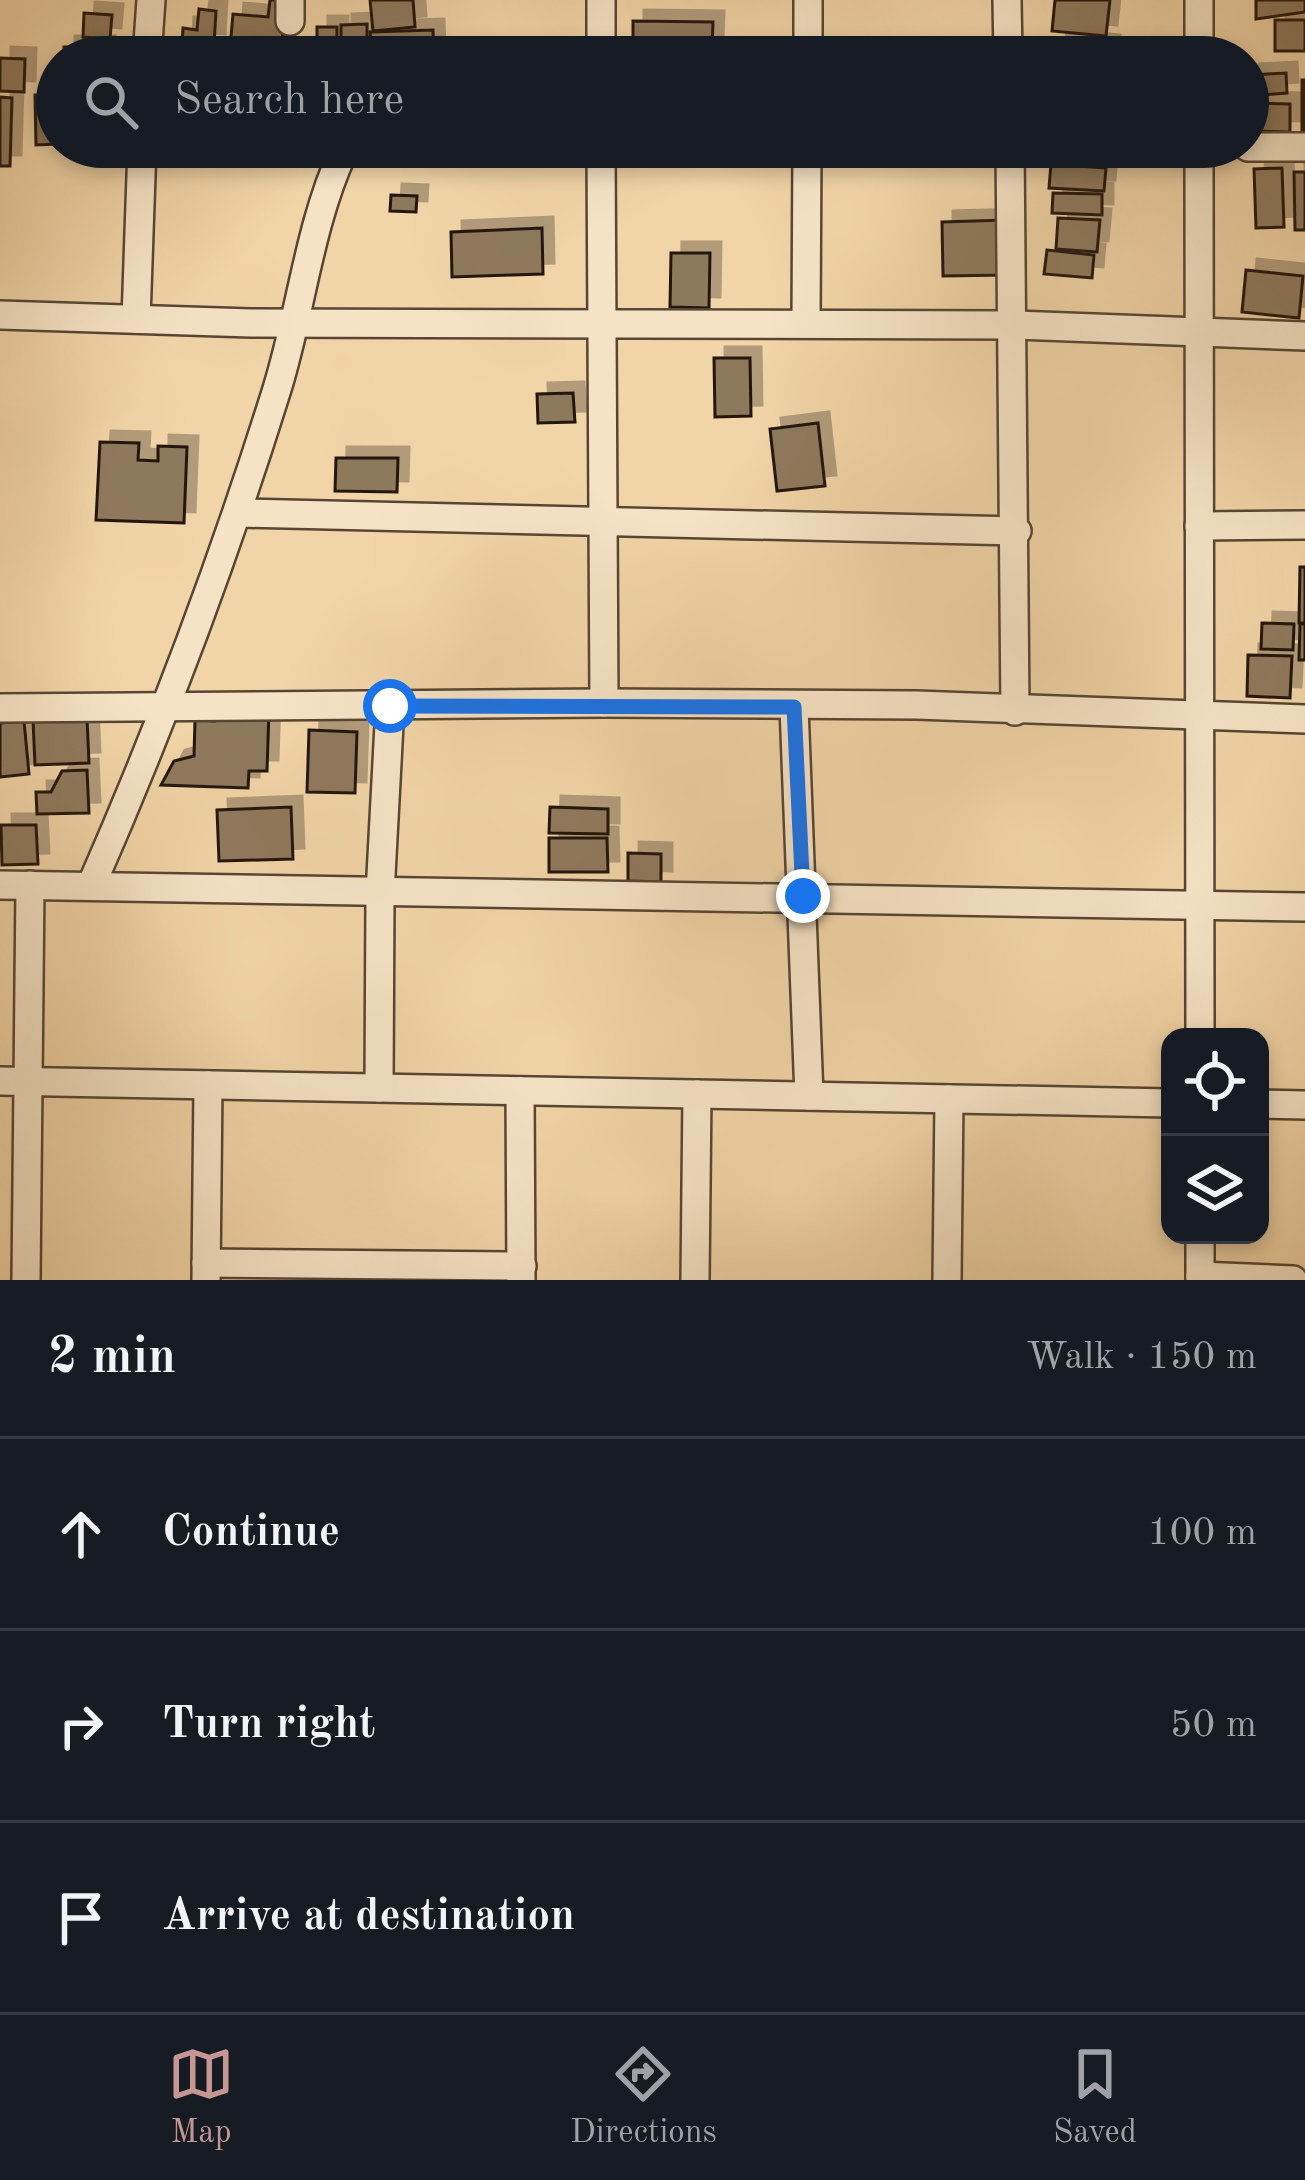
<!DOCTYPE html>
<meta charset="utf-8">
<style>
body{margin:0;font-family:"Old Standard TT",serif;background:#20242c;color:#f1f3f6}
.controls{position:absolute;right:36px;bottom:36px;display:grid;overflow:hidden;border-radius:24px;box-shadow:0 6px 18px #0003}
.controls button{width:108px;height:108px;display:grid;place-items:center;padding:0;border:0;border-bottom:3px solid #363941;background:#171b24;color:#f1f3f6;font:60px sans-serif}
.stop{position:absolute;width:36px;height:36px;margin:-27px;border:9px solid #1a73e8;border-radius:50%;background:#fff}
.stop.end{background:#1a73e8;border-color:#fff;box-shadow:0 3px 12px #0008}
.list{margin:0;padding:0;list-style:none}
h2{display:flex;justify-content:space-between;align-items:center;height:156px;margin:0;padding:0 48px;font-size:51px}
h2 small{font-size:39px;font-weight:400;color:#9ea1a6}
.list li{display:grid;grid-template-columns:78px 1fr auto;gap:36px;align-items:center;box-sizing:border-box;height:192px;padding:0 48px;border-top:3px solid #363941}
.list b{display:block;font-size:45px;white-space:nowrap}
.list em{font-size:39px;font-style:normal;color:#9ea1a6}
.icon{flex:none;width:66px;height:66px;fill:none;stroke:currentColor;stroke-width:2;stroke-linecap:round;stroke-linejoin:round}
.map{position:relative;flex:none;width:1305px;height:1280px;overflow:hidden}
.search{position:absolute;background:#171b24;box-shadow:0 6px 18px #0003;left:36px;right:36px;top:36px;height:132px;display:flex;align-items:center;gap:30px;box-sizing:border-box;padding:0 42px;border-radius:66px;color:#9ea1a6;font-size:45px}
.sheet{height:732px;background:#171b24}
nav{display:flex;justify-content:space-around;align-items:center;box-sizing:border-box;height:168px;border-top:3px solid #363941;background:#171b24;font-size:33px;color:#9ea1a6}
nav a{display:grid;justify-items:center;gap:6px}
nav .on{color:#c59692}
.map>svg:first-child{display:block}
</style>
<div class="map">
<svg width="1305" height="1280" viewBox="0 0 1305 1280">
<defs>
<filter id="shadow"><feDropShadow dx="11" dy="-11" stdDeviation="0" flood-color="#0004"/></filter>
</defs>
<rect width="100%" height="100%" fill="#f1d4a7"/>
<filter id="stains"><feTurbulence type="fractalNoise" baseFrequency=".00167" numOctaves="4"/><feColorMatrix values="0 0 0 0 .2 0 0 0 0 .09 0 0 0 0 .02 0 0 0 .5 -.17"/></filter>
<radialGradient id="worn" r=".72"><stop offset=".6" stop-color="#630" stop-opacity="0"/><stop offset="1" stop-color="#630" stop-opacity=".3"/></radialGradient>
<!-- building -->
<g fill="#8f795d" stroke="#24170d" stroke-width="3" filter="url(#shadow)">
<polygon points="270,0 286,0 281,53 230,48 233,14 268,17"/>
<polygon points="370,0 413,0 415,27 373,31"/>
<polygon points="1055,0 1110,0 1106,36 1052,31"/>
<polygon points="1256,0 1305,0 1305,12 1256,19"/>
<polygon points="199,9 216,11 214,45 182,43 183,28 197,30"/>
<polygon points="84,13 112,15 110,39 83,37"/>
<rect x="1275" y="20" width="30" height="31"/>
<polygon points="633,21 713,22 712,50 696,50 691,57 633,57"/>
<polygon points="367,24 367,56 341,56 341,25"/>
<rect x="317" y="27" width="20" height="28"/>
<polygon points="433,30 434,57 372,57 370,32"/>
<polygon points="1056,40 1109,46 1108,57 1054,57"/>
<rect x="64" y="47" width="40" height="10"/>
<rect x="855" y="54" width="70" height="3"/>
<polygon points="0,58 25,59 24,92 0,91"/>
<polygon points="1286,73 1287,93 1248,96 1248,75"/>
<rect x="1302" y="80" width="3" height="57"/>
<polygon points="35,95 57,95 57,144 36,145"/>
<polygon points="0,97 12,98 10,166 0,166"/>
<polygon points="1248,103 1290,104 1290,132 1248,131"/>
<polygon points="1071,147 1132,147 1131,160 1071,160"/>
<polygon points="1051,164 1106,168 1104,191 1049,188"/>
<polygon points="1282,168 1284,227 1256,228 1254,169"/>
<polygon points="1294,172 1305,172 1305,230 1295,230"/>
<polygon points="1053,193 1102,194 1102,215 1052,213"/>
<polygon points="391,195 417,196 416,212 390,211"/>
<polygon points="1058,218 1100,220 1097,252 1056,249"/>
<polygon points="1006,220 1007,275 943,276 942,222"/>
<polygon points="542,228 543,274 452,277 451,232"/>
<polygon points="1047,250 1094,255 1092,278 1044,274"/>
<polygon points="671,253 710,253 709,308 670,307"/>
<polygon points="1246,270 1303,276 1299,318 1242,312"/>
<polygon points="714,358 750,358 751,416 715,417"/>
<polygon points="573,393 575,422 538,423 537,394"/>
<polygon points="818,423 825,486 777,491 770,429"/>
<polygon points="100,442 139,443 138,460 158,461 158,446 187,447 184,523 96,520"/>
<polygon points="336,458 398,458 397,492 335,491"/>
<polygon points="1300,567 1305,567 1305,623 1299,623"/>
<polygon points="1262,623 1294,624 1293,650 1261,649"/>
<polygon points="1300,624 1305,624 1305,660 1299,660"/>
<polygon points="1248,655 1292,656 1290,698 1247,696"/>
<polygon points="214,708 269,710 267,771 249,771 248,788 161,785 174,761 194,756 195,720 214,721"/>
<polygon points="87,718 89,763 35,765 33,720"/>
<polygon points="24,721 29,774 0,777 0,723"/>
<polygon points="309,730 357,732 355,793 307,792"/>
<polygon points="87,770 89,813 37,814 36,792 51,792 62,771"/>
<polygon points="291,807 293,859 219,861 217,810"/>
<polygon points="550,807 608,809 608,834 549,833"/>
<polygon points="1,825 36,825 38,864 2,865"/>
<polygon points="549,838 607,838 608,872 549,872"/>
<polygon points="628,853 661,854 661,882 628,881"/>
</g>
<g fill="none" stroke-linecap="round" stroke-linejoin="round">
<defs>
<g id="street">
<polyline points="1007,0 1008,57"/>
<polyline points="1199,0 1199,57"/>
<polyline points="290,21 290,0"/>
<polyline points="147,57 151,0"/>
<polyline points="601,57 601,0"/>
<polyline points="808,57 808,0"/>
<polyline points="601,147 604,703"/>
<polyline points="1010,147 1015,711"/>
<polyline points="1199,147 1200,1037"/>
<polyline points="1248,147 1305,147"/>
<polyline points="0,315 251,323 1014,325 1305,336"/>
<polyline points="136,319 142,147"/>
<polyline points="806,322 807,147"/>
<polyline points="239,513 1017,531"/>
<polyline points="1199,526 1305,525"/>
<polyline points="794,707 809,1096"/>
<polyline points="0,708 604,703 917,705 1305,719"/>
<polyline points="0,885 1305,907"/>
<path d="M91 886C163 722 224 559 277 389 301 312 309 225 343 152L358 147"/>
<polyline points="0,1081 1170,1103"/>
<polyline points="379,1088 380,894 390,706"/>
<polyline points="520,1091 521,1280"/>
<polyline points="1260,1104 1305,1105"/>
<polyline points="1200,1235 1200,1280"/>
<polyline points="206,1263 522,1266"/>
<polyline points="1200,1276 1293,1280"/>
<polyline points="206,1279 208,1085"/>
<polyline points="26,1280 30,885"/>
<polyline points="695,1280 697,1094"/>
<polyline points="947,1280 949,1099"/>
</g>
</defs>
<!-- street casing -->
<use href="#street" stroke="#574634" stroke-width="32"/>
<!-- street -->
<use href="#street" stroke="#f6e3c6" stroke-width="27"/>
</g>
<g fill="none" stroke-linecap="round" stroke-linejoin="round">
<!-- route -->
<polyline stroke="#1a73e8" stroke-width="15" points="390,706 794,707 803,896"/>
</g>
<rect width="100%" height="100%" filter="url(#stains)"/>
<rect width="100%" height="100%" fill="url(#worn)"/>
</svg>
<div class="controls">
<button><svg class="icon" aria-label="locate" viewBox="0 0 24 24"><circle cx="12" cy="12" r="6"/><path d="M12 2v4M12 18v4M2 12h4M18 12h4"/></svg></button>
<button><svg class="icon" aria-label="layers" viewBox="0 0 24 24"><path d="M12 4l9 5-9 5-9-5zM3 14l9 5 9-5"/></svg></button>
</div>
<div class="stop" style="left:390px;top:706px"></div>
<div class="stop end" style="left:803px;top:896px"></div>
<div class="search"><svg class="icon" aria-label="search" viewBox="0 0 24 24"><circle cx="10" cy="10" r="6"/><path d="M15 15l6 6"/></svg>Search here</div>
</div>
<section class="sheet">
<h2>2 min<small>Walk · 150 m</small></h2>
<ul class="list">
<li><svg class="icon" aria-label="ahead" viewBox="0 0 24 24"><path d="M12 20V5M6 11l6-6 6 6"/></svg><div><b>Continue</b></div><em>100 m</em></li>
<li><svg class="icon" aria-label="right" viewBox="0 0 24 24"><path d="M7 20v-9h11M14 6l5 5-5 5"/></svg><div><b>Turn right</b></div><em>50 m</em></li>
<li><svg class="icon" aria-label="arrive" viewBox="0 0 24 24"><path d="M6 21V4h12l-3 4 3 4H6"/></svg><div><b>Arrive at destination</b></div></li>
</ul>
</section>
<nav>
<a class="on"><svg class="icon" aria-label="map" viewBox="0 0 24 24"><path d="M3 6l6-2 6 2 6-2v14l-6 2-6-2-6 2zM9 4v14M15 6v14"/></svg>Map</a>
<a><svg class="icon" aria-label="directions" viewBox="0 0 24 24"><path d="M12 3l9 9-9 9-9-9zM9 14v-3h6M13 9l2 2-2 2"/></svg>Directions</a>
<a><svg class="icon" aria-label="saved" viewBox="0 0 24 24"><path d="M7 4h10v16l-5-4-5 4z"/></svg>Saved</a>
</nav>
